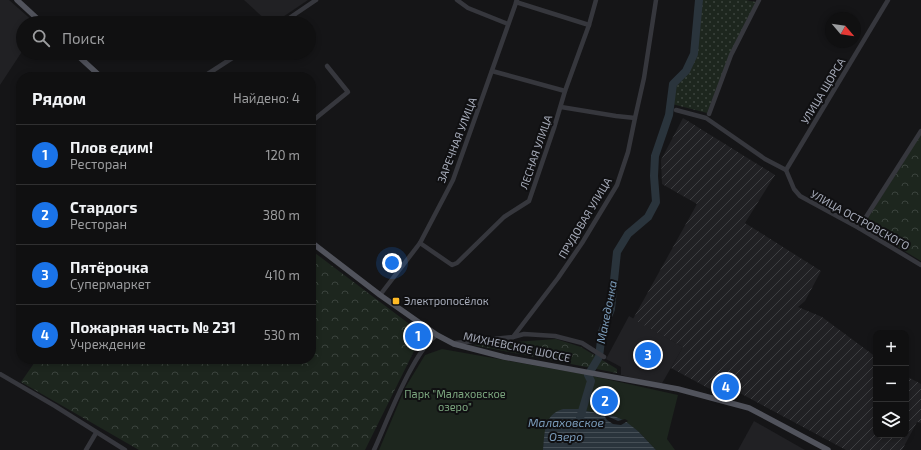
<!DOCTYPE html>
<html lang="ru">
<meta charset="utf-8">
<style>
body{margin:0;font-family:"Exo 2",sans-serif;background:#1e1e1f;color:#f1f3f6}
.controls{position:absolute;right:12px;bottom:12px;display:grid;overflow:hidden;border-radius:8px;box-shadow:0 2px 6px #0003}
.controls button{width:36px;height:36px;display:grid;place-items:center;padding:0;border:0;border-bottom:1px solid #303031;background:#101011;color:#f1f3f6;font:20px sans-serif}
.compass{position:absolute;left:825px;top:12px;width:36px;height:36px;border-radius:50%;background:#101011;box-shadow:0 2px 6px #0003;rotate:119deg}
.you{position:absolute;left:392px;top:263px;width:14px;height:14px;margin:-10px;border:3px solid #fff;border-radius:50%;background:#1a73e8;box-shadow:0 0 0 6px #1a73e833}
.badge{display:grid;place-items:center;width:26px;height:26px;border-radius:50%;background:#1a73e8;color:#fff;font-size:13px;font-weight:700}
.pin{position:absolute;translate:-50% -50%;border:2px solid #fff;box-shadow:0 1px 4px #0006}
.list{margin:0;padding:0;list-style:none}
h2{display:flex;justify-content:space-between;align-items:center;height:52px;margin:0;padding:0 16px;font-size:17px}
h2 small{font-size:13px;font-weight:400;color:#9c9d9f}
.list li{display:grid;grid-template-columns:26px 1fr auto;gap:12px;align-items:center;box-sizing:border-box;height:60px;padding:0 16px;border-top:1px solid #303031}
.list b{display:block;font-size:15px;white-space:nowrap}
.list p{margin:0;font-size:13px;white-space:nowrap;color:#9c9d9f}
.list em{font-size:13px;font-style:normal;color:#9c9d9f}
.icon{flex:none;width:22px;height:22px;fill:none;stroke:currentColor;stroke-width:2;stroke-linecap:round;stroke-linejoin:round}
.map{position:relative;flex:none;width:921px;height:450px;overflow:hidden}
.search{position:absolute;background:#101011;box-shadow:0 2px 6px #0003;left:16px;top:16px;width:300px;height:44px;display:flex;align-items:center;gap:10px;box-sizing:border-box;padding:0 14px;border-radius:22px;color:#9c9d9f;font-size:15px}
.panel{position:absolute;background:#101011;box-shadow:0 2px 6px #0003;left:16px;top:72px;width:300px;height:292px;border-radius:16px}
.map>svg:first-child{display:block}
</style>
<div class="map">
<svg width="921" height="450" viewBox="0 0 921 450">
<defs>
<pattern id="industrial-furrows" width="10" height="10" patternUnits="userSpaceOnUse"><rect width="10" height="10" fill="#212124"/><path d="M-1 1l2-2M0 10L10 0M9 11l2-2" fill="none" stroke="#3e3f42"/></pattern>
<pattern id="forest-crowns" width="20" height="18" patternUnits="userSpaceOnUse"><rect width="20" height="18" fill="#1d261e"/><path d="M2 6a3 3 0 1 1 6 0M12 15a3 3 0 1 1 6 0" fill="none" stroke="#3b433d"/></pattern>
<pattern id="garden-dots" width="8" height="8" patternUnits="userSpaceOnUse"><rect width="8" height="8" fill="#1d261e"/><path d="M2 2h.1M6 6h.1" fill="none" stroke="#3b433d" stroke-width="1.8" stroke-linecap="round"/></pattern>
<pattern id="water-rules" width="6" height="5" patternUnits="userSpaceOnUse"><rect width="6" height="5" fill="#2a343c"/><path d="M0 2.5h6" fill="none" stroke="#464f56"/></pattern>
</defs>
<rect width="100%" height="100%" fill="#151517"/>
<!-- built -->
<g fill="#212124">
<polygon points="0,0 9,0 35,23 23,23 23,50 0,85"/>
<polygon points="244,0 308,0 274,23 269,23"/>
<polygon points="629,316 683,347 661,385 621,375 621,367 606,359"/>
<polygon points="754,421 805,450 738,450"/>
</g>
<!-- industrial -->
<polygon fill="url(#industrial-furrows)" points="683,118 775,175 745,223 821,271 805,301 798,307 822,317 876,357 876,435 906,435 906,376 921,384 921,423 917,422 902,450 846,450 738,392 739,389 728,396 708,388 671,368 683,347 633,319 697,204 662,184 661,160"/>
<!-- forest -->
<g fill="url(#forest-crowns)">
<polygon points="921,134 921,261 863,226"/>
<polygon points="311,250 416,329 417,345 365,450 139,450 21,382 37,359 311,359"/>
<polygon points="556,339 581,347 617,369 617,373 473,345"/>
</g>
<!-- park -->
<polygon fill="#1d261e" points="442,349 588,375 678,395 667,439 675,450 656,450 638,431 614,416 587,411 582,409 563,409 546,425 543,450 379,450 405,388 425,355"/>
<!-- garden -->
<polygon fill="url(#garden-dots)" points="702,0 746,0 756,2 730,54 707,113 672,104 674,85 688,72 696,55"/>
<!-- water -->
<path fill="url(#water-rules)" d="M563 409H582L587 411 614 416 625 421 638 431 656 450H543C545 433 543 415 563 409Z"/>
<!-- pier -->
<polygon fill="#151517" points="602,412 605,412 609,417 618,421 625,419 628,421 621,425 613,424 607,420"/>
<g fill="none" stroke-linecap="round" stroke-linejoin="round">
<!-- river -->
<polyline stroke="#2a343c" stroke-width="8" points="580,418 591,381 588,375 599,357 602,332 611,309 617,252 628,234 648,217 656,202 654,176 655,156 669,115 673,84 686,71 694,54 699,0"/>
<!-- minor -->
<g stroke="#36373d" stroke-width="4.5">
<polyline points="457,0 468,8 508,24"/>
<polyline points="516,2 589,25"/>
<polyline points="282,23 316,0"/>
<polyline points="492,71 565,91"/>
<polyline points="203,77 240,53"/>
<polyline points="561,107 616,116 635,118"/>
<polyline points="676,110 706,118 765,159 786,170 794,189 800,196 859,228 921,265"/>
<polyline points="709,114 731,55 759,0"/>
<polyline points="311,122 348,92 327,66"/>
<polyline points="786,170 888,0"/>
<polyline points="859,228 921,131"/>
<polyline points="420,243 452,265 457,263 504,217 529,201 554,128 565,91 589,25 596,0"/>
<polyline points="380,295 420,243 453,180 517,0"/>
<polyline points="513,337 558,278 582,243 617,185 628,152 635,118 644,78 656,0"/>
<polyline points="455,343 513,337 524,334 555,336 582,343 604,357"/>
<polyline points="0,374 55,406 125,450"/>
<polyline points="86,450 96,433"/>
<path d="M374 450C386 424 414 349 437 335"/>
</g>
<!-- major -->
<g stroke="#51535c" stroke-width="5.5">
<polyline points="17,0 42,23"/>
<polyline points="75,53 101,77"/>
<polyline points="311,242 380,295 437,335 454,344 504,357 678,389 749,408 828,450"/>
</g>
</g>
<!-- markers -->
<rect fill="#ffba25" stroke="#101012" stroke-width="1.5" x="392" y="297" width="8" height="8" rx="2"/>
<g text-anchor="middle" stroke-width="4" stroke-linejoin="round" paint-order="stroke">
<!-- street labels -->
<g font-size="11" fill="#a6abb9" stroke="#101012">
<text transform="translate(823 91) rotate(-59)" y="4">УЛИЦА ЩОРСА</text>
<text transform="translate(457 140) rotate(-69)" y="4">ЗАРЕЧНАЯ УЛИЦА</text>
<text transform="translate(536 152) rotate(-71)" y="4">ЛЕСНАЯ УЛИЦА</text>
<text transform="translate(585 218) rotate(-59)" y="4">ПРУДОВАЯ УЛИЦА</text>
<text transform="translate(860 220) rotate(29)" y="4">УЛИЦА ОСТРОВСКОГО</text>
<text transform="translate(517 347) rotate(12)" y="4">МИХНЕВСКОЕ ШОССЕ</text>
</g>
<!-- poi labels -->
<g font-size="11" fill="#a6abb9" stroke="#101012" text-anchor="start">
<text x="404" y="305">Электропосёлок</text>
</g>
<!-- park labels -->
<g font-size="11" fill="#7ba57e" stroke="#101012">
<text x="455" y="398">Парк "Малаховское<tspan x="455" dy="13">озеро"</tspan></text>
</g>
<!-- water labels -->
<g font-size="12" font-style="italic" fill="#7999b7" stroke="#101012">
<text transform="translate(607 312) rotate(-79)" y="4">Македонка</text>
<text x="566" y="427">Малаховское<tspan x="566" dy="14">Озеро</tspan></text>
</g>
</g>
</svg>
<div class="controls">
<button>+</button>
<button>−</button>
<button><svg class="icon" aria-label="layers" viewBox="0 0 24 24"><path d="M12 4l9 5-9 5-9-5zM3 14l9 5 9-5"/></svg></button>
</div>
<svg class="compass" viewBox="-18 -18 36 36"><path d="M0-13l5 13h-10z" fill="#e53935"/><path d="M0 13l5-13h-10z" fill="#9c9d9f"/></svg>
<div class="you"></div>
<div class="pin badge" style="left:418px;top:336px">1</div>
<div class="pin badge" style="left:605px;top:401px">2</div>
<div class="pin badge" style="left:648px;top:355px">3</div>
<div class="pin badge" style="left:726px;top:387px">4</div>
<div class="search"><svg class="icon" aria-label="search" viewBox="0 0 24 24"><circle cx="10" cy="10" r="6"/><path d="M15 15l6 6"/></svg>Поиск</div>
<section class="panel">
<h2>Рядом<small>Найдено: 4</small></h2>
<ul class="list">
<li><span class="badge">1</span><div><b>Плов едим!</b><p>Ресторан</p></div><em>120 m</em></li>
<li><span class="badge">2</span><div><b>Стардогs</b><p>Ресторан</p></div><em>380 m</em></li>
<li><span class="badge">3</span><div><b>Пятёрочка</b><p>Супермаркет</p></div><em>410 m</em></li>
<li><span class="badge">4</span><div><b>Пожарная часть № 231</b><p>Учреждение</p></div><em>530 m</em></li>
</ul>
</section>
</div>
